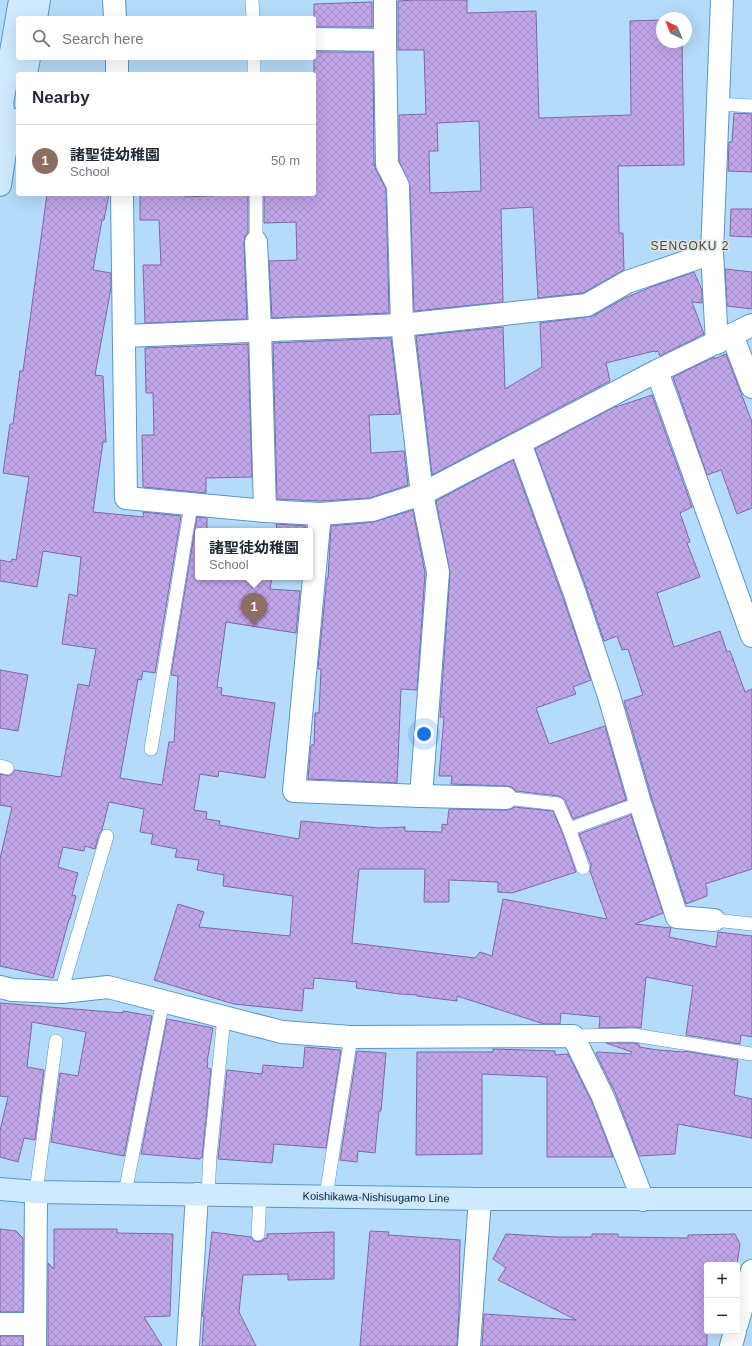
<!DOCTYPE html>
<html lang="en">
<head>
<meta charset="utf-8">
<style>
  body { margin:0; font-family:Helvetica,"Noto Sans JP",sans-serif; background:#f6f6f7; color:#1f2937 }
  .controls { position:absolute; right:12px; bottom:12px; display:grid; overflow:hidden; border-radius:4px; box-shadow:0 4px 16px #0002 }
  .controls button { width:36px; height:36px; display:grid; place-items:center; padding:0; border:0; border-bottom:1px solid #e0e1e3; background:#fff; color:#1f2937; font:20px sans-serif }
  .compass { position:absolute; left:656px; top:12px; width:36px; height:36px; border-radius:50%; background:#fff; box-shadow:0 4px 16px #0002; rotate:317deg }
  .you { position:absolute; left:424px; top:734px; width:14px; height:14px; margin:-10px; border:3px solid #fff; border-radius:50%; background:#1a73e8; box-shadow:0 0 0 6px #1a73e833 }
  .badge { display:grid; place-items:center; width:26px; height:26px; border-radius:50%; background:#7c3aed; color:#fff; font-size:13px; font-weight:700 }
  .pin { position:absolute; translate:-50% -33px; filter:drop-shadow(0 1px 2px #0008) }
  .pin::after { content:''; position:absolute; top:21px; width:14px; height:12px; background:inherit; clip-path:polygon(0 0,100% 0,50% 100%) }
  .popup { position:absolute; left:195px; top:528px; width:118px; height:52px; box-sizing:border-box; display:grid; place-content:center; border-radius:4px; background:#fff; filter:drop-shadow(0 1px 3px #0005); font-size:13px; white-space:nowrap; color:#747a83 }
  .popup b { font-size:15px; color:#1f2937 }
  .popup::after { content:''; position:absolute; left:50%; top:100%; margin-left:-8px; border:8px solid transparent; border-top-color:#fff }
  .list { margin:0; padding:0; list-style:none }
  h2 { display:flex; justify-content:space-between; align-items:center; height:52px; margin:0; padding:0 16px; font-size:17px }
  h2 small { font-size:13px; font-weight:400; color:#747a83 }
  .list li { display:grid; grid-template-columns:26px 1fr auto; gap:12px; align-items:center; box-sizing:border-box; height:72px; padding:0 16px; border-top:1px solid #e0e1e3 }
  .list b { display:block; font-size:15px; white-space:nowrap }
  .list p { margin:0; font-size:13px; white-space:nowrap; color:#747a83 }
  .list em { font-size:13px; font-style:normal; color:#747a83 }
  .icon { flex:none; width:22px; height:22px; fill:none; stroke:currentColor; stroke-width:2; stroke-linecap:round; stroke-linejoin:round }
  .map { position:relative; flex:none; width:752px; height:1346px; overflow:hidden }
  .search { position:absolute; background:#fff; box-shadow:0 4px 16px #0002; left:16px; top:16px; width:300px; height:44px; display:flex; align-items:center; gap:10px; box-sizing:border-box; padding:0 14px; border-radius:4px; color:#747a83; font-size:15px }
  .panel { position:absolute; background:#fff; box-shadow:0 4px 16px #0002; left:16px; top:72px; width:300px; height:124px; border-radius:4px }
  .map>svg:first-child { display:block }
  .building { fill:url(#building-cross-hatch); stroke:#8167a5; fill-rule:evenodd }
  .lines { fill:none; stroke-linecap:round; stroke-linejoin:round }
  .lane-casing { stroke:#5797c7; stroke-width:14 }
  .street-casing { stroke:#5797c7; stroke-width:24 }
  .secondary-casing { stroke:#5797c7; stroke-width:24 }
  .lane { stroke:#fff; stroke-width:13 }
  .street { stroke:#fff; stroke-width:22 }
  .secondary { stroke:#cfeafe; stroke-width:22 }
  .labels { text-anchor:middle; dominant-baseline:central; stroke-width:3; stroke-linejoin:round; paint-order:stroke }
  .street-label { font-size:11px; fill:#041f32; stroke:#cde6fb }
  .neighbourhood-label { font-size:12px; letter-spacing:1px; fill:#754100; stroke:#cde6fb }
</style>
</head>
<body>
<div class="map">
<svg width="752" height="1346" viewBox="0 0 752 1346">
  <defs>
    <pattern id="building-cross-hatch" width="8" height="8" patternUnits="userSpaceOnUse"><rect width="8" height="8" fill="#c1a6e9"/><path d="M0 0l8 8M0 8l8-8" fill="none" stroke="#a48ec8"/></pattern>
  </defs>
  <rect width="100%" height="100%" fill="#b4dbf9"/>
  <g class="building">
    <path d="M 415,0 L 467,0 L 467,13 L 536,11 L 539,118 L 631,115 L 630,21 L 662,20 L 662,42 L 682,42 L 684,165 L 618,166 L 619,233 L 623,233 L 624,270 L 583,293 L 538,298 L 533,207 L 501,209 L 503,302 L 414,311 L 410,186 L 399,161 L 399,115 L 426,114 L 424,50 L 398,50 L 398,1 ZM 479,121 L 481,191 L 430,193 L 429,151 L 438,151 L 437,123 Z"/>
    <path d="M 372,2 L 372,27 L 314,27 L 314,4 Z"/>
    <path d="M 314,52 L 373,52 L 374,164 L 376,170 L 386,189 L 389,313 L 272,318 L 269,261 L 297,260 L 296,222 L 264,223 L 264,194 L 314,194 Z"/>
    <path d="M 734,113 L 752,114 L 752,172 L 728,171 L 729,142 L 732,142 Z"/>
    <path d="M 47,194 L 109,194 L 104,220 L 102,220 L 93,270 L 111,273 L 111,288 L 95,375 L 103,376 L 106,442 L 103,442 L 93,512 L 144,517 L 143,512 L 181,516 L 155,673 L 143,671 L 141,680 L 138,679 L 120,778 L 162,785 L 169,742 L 174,742 L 178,676 L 171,675 L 197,517 L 207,518 L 207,531 L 198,531 L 198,577 L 272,577 L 270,589 L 300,591 L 296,633 L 226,622 L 217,687 L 222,688 L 221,695 L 275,703 L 265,778 L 219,771 L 218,777 L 200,774 L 194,810 L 207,812 L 206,819 L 220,821 L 219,825 L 299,839 L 301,821 L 380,828 L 405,827 L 405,831 L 442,832 L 442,824 L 447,825 L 449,809 L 506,810 L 512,809 L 514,807 L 553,811 L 562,832 L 576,872 L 512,893 L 498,892 L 498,882 L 449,880 L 449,902 L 424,902 L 425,869 L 359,869 L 352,943 L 475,958 L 480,952 L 492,956 L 503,899 L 607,919 L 590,871 L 591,865 L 579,834 L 631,815 L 663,913 L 635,924 L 671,928 L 669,937 L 716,947 L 718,932 L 752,936 L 752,1037 L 741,1035 L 740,1044 L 686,1035 L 693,986 L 646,977 L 641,1028 L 634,1027 L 599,1028 L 600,1017 L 561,1013 L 560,1024 L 544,1024 L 457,996 L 457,1001 L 417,996 L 417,995 L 400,994 L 356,988 L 357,982 L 314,978 L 313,989 L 304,988 L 302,1011 L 234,1004 L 154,980 L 178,904 L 204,912 L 199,927 L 290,936 L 293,896 L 223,886 L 224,875 L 197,870 L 199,860 L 175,857 L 177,849 L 151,844 L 153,834 L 140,832 L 144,809 L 109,802 L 102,830 L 99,834 L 95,849 L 85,846 L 84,851 L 63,847 L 58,867 L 78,873 L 72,895 L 76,896 L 70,919 L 69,919 L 53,978 L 0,966 L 0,859 L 12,807 L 0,805 L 0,774 L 9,776 L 13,773 L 15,770 L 61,777 L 78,684 L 89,686 L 96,649 L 62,644 L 69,594 L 77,596 L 81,557 L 43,551 L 37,587 L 0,581 L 0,560 L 11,562 L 12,559 L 16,560 L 29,477 L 3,473 L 10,424 L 13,424 L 20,371 L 23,371 Z"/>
    <path d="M 140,194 L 185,194 L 185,197 L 248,194 L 248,233 L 245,237 L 244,243 L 247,319 L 145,323 L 143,265 L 161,265 L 159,220 L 140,220 Z"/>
    <path d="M 731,209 L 752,209 L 752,237 L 730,236 Z"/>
    <path d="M 725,269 L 752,272 L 752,309 L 727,306 Z"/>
    <path d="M 694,272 L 702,290 L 702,303 L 692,302 L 704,334 L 660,356 L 658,351 L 655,352 L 654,351 L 606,363 L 610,381 L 432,475 L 416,336 L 503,327 L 505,389 L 542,367 L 540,323 L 593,316 L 625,298 L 651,287 Z"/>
    <path d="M 391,338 L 400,414 L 369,415 L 371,453 L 404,451 L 408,485 L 370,498 L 320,501 L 277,499 L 273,343 Z"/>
    <path d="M 248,344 L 252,477 L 206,478 L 206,493 L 143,487 L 142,435 L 154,435 L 153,393 L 146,393 L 145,348 Z"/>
    <path d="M 726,354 L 752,422 L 752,508 L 737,514 L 721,470 L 707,475 L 673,377 L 714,357 L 714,359 Z"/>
    <path d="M 652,395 L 692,507 L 680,513 L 690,542 L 687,543 L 700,577 L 657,593 L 674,647 L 720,631 L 727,652 L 730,651 L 745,692 L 752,689 L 752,869 L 705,884 L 707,888 L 707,896 L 686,904 L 652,799 L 624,701 L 643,695 L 628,649 L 622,650 L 617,636 L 604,641 L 586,587 L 535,449 L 616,406 L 616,407 Z"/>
    <path d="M 513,460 L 562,595 L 591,680 L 573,687 L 576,694 L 536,708 L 549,744 L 605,726 L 626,800 L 573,819 L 565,800 L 559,796 L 516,791 L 512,787 L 506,786 L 451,784 L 452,776 L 439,776 L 444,717 L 440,717 L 450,573 L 436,501 Z"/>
    <path d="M 413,510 L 425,573 L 417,690 L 401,689 L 397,783 L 308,779 L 311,745 L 314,745 L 315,713 L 319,713 L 321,669 L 318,669 L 318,667 L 327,578 L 328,578 L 331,526 L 373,522 Z"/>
    <path d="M 276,524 L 306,526 L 306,531 L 277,531 Z"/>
    <path d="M 0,670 L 28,675 L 18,731 L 0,728 Z"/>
    <path d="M 0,1003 L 123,1013 L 123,1011 L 152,1016 L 124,1156 L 51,1142 L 60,1073 L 78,1076 L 86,1032 L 32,1022 L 27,1067 L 44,1070 L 35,1140 L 24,1138 L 18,1162 L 0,1157 L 0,1131 L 8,1097 L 0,1096 Z"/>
    <path d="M 167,1019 L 213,1028 L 207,1062 L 208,1063 L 207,1068 L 211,1069 L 202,1158 L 200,1158 L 200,1159 L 141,1154 Z"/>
    <path d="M 606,1043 L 633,1043 L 639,1044 L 639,1047 L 658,1050 L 684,1052 L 684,1051 L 738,1060 L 734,1095 L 752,1099 L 752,1138 L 678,1124 L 675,1154 L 639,1156 L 615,1092 L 596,1054 L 597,1052 L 631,1054 L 632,1052 Z"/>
    <path d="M 305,1047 L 341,1050 L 326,1148 L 274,1144 L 272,1163 L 218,1159 L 227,1070 L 262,1074 L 263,1065 L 303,1068 Z"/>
    <path d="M 493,1049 L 555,1051 L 555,1055 L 568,1054 L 592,1102 L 613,1157 L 547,1157 L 547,1077 L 482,1074 L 482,1154 L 416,1155 L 417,1052 L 493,1052 Z"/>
    <path d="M 357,1051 L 386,1053 L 381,1111 L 379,1111 L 375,1153 L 358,1151 L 357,1162 L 340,1160 Z"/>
    <path d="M 0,1229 L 16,1231 L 23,1238 L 23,1312 L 0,1312 Z"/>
    <path d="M 54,1229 L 117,1229 L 117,1233 L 173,1234 L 170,1316 L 144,1317 L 162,1346 L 48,1346 L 48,1263 L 54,1269 Z"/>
    <path d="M 370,1231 L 389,1232 L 388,1235 L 460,1240 L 459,1311 L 457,1346 L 360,1346 Z"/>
    <path d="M 212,1232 L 251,1237 L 253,1240 L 258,1242 L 262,1241 L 265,1238 L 267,1239 L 267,1234 L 334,1232 L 334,1279 L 288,1280 L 288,1274 L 243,1275 L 239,1312 L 256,1346 L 202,1346 L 204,1316 L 202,1316 L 203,1311 Z"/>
    <path d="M 506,1234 L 556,1237 L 592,1237 L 592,1234 L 618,1234 L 618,1237 L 688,1238 L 688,1235 L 735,1234 L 740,1244 L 737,1264 L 707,1265 L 707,1346 L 482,1346 L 484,1314 L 576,1320 L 498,1280 L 506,1268 L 493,1259 Z"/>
    <rect x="0" y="1336" width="23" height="10"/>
  </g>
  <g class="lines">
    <defs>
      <g id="lane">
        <path d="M 252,0 L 253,18"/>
        <path d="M 254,58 L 254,74"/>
        <path d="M 718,104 L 752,106"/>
        <path d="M 256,194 L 256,242"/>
        <path d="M 151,749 L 191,505"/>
        <path d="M 0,766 L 7,768"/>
        <path d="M 506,798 L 558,804 L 569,829 L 640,803"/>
        <path d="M 569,829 L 583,868"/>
        <path d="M 714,920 L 752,924"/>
        <path d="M 62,992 L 63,985 L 107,836"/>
        <path d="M 573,1036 L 634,1035 L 752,1054"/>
        <path d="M 36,1192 L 56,1041"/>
        <path d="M 125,1193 L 163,1000"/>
        <path d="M 208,1194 L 210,1156 L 224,1017"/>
        <path d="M 326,1196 L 351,1037"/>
        <path d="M 258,1234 L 260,1195"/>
      </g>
      <g id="street">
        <path d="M 114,0 L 115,18"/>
        <path d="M 385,0 L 385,40"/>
        <path d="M 314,39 L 385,40 L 387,164 L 398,186 L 402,325 L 422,494 L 438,572 L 421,796"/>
        <path d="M 117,58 L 117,74"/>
        <path d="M 122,194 L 126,498 L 265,511 L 320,514 L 372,510 L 422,494 L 657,371 L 752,325"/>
        <path d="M 256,242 L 260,330 L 265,511"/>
        <path d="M 732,335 L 752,387"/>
        <path d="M 124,336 L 402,325 L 587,305 L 627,282 L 712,253"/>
        <path d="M 717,343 L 712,253 L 722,0"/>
        <path d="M 657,371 L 752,636"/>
        <path d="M 520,443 L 574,591 L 609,696 L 640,803 L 677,917 L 714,920"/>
        <path d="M 320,514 L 294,791 L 421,796 L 506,798"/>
        <path d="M 0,987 L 12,990 L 62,992 L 108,987 L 282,1032 L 351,1037 L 573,1036 L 603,1097 L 643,1200"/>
        <path d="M 0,1324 L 35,1324"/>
        <path d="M 737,1324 L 752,1271"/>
        <path d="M 35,1346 L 36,1192"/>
        <path d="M 188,1346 L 197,1194"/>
        <path d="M 469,1346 L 480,1199"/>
        <path d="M 731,1346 L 735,1331"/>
      </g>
      <g id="secondary">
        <path d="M 36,18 L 39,0"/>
        <path d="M 26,74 L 29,58"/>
        <path d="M 8,133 L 2,104 L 20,0"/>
        <path d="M 0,185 L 8,133 L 15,120"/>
        <path d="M 0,1189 L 36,1192 L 480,1199 L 752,1199"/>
      </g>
    </defs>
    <use href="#lane" class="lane-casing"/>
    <use href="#street" class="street-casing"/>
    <use href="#secondary" class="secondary-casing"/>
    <use href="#lane" class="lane"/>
    <use href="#street" class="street"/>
    <use href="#secondary" class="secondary"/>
  </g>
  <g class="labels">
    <g class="street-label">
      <text transform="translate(376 1197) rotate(1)">Koishikawa-Nishisugamo Line</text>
    </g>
    <g class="neighbourhood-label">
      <text x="690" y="246">SENGOKU 2</text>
    </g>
  </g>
</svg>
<div class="controls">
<button>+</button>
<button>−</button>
</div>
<svg class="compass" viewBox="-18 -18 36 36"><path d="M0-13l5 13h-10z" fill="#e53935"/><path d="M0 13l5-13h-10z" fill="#747a83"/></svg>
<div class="you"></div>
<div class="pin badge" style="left:254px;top:626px;background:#8d6e63">1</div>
<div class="popup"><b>諸聖徒幼稚園</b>School</div>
<div class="search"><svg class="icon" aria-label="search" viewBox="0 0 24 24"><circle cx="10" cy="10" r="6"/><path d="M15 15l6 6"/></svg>Search here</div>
<section class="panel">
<h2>Nearby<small></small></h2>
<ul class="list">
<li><span class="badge" style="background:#8d6e63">1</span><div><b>諸聖徒幼稚園</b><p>School</p></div><em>50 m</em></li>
</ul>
</section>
</div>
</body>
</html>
